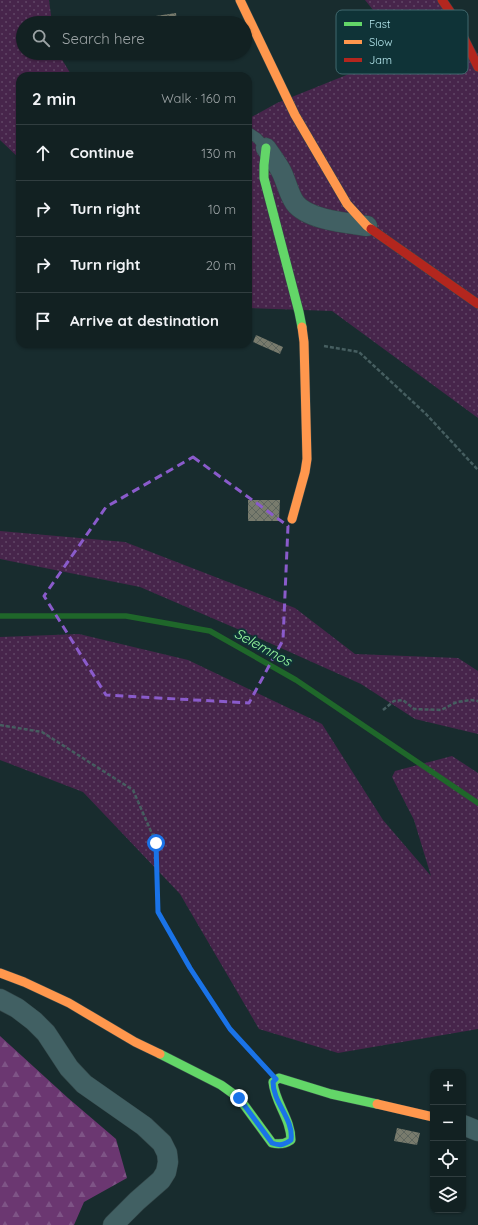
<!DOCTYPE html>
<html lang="en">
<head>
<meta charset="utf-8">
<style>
  body { margin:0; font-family:Quicksand,sans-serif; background:#1f2e2f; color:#f1f3f6 }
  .controls { position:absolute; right:12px; bottom:12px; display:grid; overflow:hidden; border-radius:8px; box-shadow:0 1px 3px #0004 }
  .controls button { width:36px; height:36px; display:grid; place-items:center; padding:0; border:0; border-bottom:1px solid #313e40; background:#122122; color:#f1f3f6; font:20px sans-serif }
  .stop { position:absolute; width:12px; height:12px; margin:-9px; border:3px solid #1a73e8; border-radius:50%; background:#fff }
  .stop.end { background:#1a73e8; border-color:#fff; box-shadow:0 1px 4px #0008 }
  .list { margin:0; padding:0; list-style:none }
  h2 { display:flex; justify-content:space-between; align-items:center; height:52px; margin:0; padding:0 16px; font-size:17px }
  h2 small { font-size:13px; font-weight:400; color:#9ca3a5 }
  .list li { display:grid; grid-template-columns:26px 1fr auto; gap:12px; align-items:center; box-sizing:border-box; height:56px; padding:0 16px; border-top:1px solid #313e40 }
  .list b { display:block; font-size:15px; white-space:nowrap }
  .list em { font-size:13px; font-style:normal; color:#9ca3a5 }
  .icon { flex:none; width:22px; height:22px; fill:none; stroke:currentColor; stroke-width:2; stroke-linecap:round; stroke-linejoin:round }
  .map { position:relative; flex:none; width:478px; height:1225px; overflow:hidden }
  .search { position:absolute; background:#122122; box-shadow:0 1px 3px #0004; left:16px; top:16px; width:236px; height:44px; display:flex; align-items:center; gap:10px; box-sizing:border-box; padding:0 14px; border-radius:22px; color:#9ca3a5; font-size:15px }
  .panel { position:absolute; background:#122122; box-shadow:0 1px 3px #0004; left:16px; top:72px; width:236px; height:276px; border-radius:12px }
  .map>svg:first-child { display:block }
  .grass { fill:url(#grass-dots) }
  .forest { fill:url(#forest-firs) }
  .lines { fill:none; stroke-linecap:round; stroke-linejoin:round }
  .stream { stroke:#1f672a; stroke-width:5.5 }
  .building { fill:url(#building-cross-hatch) }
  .lane-casing { stroke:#344749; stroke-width:11 }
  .street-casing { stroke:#344749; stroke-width:21 }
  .fast-casing { stroke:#344749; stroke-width:10 }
  .slow-casing { stroke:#344749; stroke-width:10 }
  .jam-casing { stroke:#344749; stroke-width:10 }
  .path { stroke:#465e60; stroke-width:2.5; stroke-dasharray:4 2; stroke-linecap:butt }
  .lane { stroke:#416063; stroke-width:10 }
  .street { stroke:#416063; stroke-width:20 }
  .fast { stroke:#63d668; stroke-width:9 }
  .slow { stroke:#ff974d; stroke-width:9 }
  .jam { stroke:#b3261e; stroke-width:9 }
  .route { stroke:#1a73e8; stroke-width:5 }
  .marked { fill:none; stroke:#8a5bcb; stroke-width:3; stroke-dasharray:8 5; stroke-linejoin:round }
  .labels { text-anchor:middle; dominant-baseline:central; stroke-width:4; stroke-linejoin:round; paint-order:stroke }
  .water-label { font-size:14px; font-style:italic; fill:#9bfda1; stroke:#0f3337 }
  .key { fill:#0f3337; stroke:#41696e; stroke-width:1 }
  .key-label { font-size:11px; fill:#b6e8ee }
</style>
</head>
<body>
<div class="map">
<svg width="478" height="1225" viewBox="0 0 478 1225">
  <defs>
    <pattern id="grass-dots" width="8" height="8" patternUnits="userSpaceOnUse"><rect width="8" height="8" fill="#47254b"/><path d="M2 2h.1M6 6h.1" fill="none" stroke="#5f4565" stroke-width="1.8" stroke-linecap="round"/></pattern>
    <pattern id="forest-firs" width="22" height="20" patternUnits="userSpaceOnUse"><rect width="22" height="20" fill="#6b3771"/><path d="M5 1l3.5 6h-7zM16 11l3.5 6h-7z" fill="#7e5486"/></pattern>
    <pattern id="building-cross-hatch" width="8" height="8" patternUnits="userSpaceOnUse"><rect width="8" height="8" fill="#787b6d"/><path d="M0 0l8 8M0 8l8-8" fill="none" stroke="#5e665e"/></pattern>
  </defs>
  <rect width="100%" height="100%" fill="#182c2e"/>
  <g class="grass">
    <path d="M 0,0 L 49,0 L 52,23 L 23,23 L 23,53 L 58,53 L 72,76 L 20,76 L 20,159 L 0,140 Z"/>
    <path d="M 365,0 L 445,0 L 478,54 L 478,418 L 332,311 L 248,308 L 248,119 L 277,103 L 406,51 Z"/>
    <path d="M 0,531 L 125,542 L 295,608 L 355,654 L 458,658 L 478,671 L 478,734 L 415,719 L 361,684 L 263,640 L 140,587 L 0,559 Z"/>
    <path d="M 79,634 L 188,660 L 322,724 L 383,820 L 431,876 L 414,820 L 392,777 L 395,771 L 452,756 L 478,773 L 478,1029 L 338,1053 L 259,1029 L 180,894 L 83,792 L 0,760 L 0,637 Z"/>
  </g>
  <path class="forest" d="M 0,1036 L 68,1098 L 116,1139 L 127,1178 L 84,1202 L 74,1225 L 0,1225 Z"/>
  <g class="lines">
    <path class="stream" d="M 0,616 L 126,616 L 210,631 L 296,680 L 478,803"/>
  </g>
  <g class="building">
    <path d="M 176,13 L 177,23 L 150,23 L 149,17 Z"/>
    <path d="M 256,335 L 283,347 L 280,354 L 253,342 Z"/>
    <path d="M 248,500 L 280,500 L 279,521 L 248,521 Z"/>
    <path d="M 397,1128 L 420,1133 L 417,1145 L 394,1141 Z"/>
  </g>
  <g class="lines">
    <defs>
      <path id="lane" d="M 248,132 L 257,138 L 266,148"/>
      <g id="street">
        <path d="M 266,148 C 271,155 276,162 280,169 C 286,179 288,193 295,203 C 308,220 347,223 367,226"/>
        <path d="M 0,999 L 17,1008 L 34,1021 L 46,1033 L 69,1068 L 84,1084 L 144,1126 L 162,1143 L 167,1153 L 168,1162 L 166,1172 L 161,1180 L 137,1201 L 113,1225"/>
        <path d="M 463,1125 L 478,1131"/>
      </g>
      <g id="fast">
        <path d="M 266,148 L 264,165 L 264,178 L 299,312 L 302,327"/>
        <path d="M 160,1054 L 221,1085 L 239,1098 L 272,1143 C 280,1145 285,1144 291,1140 C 291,1119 275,1103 273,1082 L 279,1078 L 331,1094 L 377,1104"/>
      </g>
      <g id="slow">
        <path d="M 240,0 L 295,115 L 347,204 L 367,226 L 371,229"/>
        <path d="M 292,519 L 305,472 L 307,459 L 304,342 L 302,327"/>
        <path d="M 0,973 L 24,982 L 69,1003 L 135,1042 L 160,1054"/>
        <path d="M 377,1104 L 433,1117"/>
      </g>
      <g id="jam">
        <path d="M 442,0 L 453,16 L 478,67"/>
        <path d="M 371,229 L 478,304"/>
      </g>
    </defs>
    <use href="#lane" class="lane-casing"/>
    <use href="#street" class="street-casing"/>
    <use href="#fast" class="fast-casing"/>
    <use href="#slow" class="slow-casing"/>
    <use href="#jam" class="jam-casing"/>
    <g class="path">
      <path d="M 324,346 L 359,352 L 426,414 L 478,470"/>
      <path d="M 383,710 L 394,701 L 403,700 L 414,709 L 441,710 L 457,702 L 471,700 L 478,701"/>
      <path d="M 0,725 L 42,732 L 133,790 L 156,843 L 158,912 L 190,968 L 230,1029 L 263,1065"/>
    </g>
    <use href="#lane" class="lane"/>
    <use href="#street" class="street"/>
    <use href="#fast" class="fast"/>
    <use href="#slow" class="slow"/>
    <use href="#jam" class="jam"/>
  </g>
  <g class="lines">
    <path class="route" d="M 156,843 L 158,912 L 190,968 L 230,1029 L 276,1079 L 273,1082 C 273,1103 294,1119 291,1140 C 284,1145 280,1146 272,1143 L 239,1098"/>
  </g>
  <path class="marked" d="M 193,457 L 288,526 L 283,640 L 249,703 L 106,695 L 44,596 L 106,507 Z"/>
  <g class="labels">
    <g class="water-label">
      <text transform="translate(263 647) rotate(29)">Selemnos</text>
    </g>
  </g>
  <rect x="336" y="10" width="132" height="64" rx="6" class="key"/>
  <rect x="344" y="22" width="18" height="4" fill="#63d668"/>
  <rect x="344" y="40" width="18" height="4" fill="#ff974d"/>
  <rect x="344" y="58" width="18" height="4" fill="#b3261e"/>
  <g class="key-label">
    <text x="369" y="28">Fast</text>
    <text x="369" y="46">Slow</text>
    <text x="369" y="64">Jam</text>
  </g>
</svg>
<div class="controls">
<button>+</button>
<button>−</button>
<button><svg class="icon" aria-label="locate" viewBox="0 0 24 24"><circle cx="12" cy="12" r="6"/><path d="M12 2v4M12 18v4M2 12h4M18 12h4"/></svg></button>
<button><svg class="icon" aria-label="layers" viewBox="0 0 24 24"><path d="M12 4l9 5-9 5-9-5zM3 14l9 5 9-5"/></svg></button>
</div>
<div class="stop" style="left:156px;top:843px"></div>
<div class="stop end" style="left:239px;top:1098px"></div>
<div class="search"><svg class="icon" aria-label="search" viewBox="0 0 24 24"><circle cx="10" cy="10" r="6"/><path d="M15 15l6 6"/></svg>Search here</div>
<section class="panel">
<h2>2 min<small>Walk · 160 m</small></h2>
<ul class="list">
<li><svg class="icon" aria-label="ahead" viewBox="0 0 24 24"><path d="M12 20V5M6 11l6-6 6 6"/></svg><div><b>Continue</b></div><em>130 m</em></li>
<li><svg class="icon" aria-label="right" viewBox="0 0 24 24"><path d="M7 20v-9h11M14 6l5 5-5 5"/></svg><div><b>Turn right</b></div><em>10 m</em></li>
<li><svg class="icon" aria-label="right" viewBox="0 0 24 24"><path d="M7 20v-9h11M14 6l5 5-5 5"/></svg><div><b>Turn right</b></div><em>20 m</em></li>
<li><svg class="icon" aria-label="arrive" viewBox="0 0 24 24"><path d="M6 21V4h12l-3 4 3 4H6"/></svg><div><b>Arrive at destination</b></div></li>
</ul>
</section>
</div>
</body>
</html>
